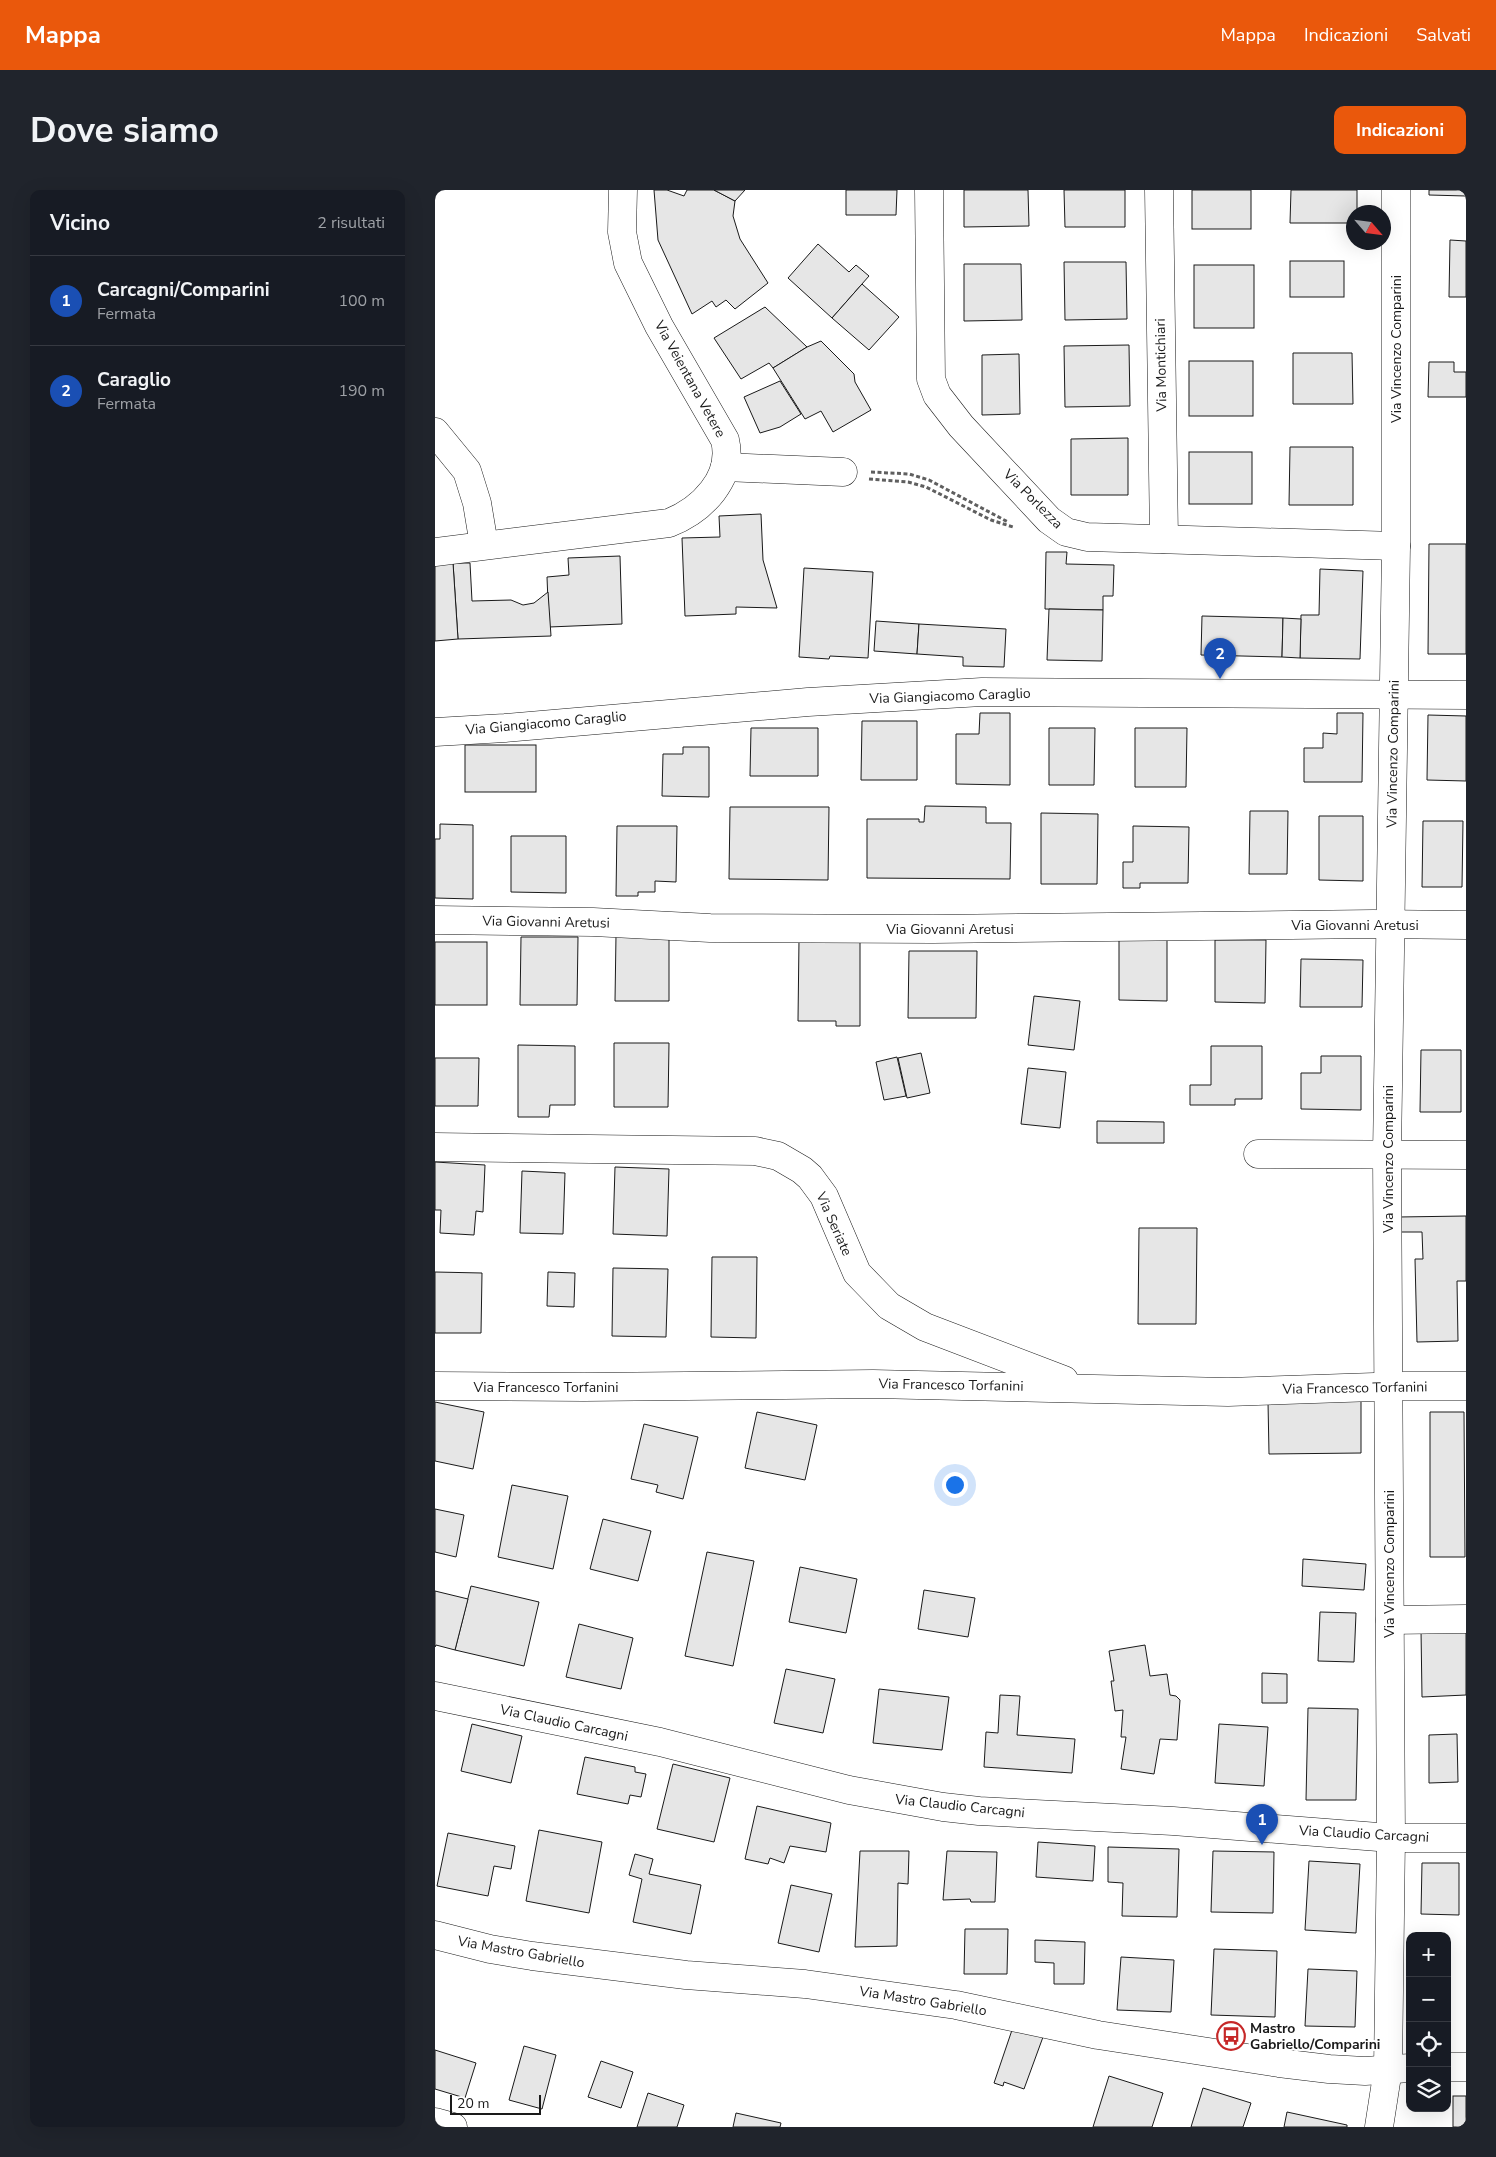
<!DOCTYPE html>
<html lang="it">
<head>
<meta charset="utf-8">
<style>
  body { margin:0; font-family:"Nunito Sans",sans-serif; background:#20242c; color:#f1f3f6 }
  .controls { position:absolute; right:15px; bottom:15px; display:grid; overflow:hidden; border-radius:10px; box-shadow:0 5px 20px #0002 }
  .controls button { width:45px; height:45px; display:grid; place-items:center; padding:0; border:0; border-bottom:1px solid #363941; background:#171b24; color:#f1f3f6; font:25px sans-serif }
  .compass { position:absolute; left:911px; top:15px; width:45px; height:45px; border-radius:50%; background:#171b24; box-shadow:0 5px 20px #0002; rotate:118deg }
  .scale { position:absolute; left:15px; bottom:12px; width:91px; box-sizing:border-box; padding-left:5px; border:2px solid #1a1a1a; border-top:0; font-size:14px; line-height:18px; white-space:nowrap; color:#1a1a1a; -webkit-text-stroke:4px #fff; paint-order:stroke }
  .you { position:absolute; left:519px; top:1294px; width:18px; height:18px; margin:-12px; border:4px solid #fff; border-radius:50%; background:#1a73e8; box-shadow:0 0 0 8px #1a73e833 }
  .badge { display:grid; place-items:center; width:32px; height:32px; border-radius:50%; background:#ea580c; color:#fff; font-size:16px; font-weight:700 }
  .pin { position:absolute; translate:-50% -41px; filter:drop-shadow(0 1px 2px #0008) }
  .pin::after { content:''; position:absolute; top:26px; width:18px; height:15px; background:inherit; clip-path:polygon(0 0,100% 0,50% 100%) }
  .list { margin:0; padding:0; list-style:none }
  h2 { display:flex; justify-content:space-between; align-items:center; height:65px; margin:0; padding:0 20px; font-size:21px }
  h2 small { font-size:16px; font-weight:400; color:#9ea1a6 }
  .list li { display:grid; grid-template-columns:32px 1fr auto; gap:15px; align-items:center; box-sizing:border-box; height:90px; padding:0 20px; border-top:1px solid #363941 }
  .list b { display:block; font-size:19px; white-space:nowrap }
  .list p { margin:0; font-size:16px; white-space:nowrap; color:#9ea1a6 }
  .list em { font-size:16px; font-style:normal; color:#9ea1a6 }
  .icon { flex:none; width:28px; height:28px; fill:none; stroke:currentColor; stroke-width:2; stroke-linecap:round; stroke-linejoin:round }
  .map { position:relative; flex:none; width:1031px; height:1937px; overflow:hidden; border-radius:10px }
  header { display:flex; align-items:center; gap:30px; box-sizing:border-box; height:70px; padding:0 25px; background:#ea580c; color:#fff }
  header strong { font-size:24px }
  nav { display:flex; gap:28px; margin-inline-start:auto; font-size:18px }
  .intro { display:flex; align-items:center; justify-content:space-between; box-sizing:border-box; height:120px; padding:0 30px }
  h1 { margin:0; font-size:35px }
  .button { padding:12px 22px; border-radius:10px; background:#ea580c; color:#fff; font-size:18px; font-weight:700 }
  main { display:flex; gap:30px; padding:0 30px }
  aside { flex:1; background:#171b24; border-radius:10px; box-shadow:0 5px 20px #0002 }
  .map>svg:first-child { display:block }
  .building { fill:#e6e6e6; stroke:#1a1a1a }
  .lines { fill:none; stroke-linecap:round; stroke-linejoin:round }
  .street-casing { stroke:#1a1a1a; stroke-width:29 }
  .path { stroke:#5f5f5f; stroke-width:3; stroke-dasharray:4 2.5; stroke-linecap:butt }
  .street { stroke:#fff; stroke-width:28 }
  .labels { text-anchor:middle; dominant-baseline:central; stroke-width:4; stroke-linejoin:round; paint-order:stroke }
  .street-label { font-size:14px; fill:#1a1a1a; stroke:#fff }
  .poi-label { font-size:14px; font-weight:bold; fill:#1a1a1a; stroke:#fff; text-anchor:start }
</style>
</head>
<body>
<header>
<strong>Mappa</strong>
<nav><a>Mappa</a><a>Indicazioni</a><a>Salvati</a></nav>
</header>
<div class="intro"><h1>Dove siamo</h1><a class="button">Indicazioni</a></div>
<main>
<aside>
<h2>Vicino<small>2 risultati</small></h2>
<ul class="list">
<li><span class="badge" style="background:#1a4fb4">1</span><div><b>Carcagni/Comparini</b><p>Fermata</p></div><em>100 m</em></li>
<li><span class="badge" style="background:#1a4fb4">2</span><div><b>Caraglio</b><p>Fermata</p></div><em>190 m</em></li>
</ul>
</aside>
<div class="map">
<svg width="1031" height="1937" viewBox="0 0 1031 1937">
  <rect width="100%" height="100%" fill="#fff"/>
  <g class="building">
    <path d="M 219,0 L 232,0 L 249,6 L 252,0 L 279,0 L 300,11 L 298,26 L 305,49 L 333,93 L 300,119 L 291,110 L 281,117 L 277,111 L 257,124 L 223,50 Z"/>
    <path d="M 279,0 L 310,0 L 300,11 Z"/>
    <path d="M 411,0 L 462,0 L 461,25 L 411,25 Z"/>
    <path d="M 529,0 L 593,0 L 594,36 L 529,37 Z"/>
    <path d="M 629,0 L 690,0 L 690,37 L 630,37 Z"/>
    <rect x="757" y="0" width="59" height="39"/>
    <path d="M 856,0 L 922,0 L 922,22 L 918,22 L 918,33 L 855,33 Z"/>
    <path d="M 994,0 L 1031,0 L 1031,6 L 994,5 Z"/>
    <path d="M 1015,50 L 1031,51 L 1031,107 L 1014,107 Z"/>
    <path d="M 383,54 L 414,82 L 421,75 L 434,86 L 397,128 L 353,88 Z"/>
    <rect x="855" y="71" width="54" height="36"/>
    <path d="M 629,72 L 691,72 L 692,129 L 630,130 Z"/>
    <path d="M 529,74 L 586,74 L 587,130 L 529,131 Z"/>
    <rect x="759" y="75" width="60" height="63"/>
    <path d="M 427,94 L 464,127 L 434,160 L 397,128 Z"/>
    <path d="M 330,117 L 372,157 L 338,178 L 334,173 L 306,189 L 279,148 Z"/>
    <path d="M 386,151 L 419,184 L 420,192 L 436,220 L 398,242 L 386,221 L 370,229 L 338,178 L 372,157 Z"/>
    <path d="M 694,155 L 695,216 L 630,217 L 629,156 Z"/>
    <path d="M 858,163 L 917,163 L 918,214 L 858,214 Z"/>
    <path d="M 584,164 L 585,224 L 547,225 L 547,165 Z"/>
    <rect x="754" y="171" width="64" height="55"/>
    <path d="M 994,172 L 1019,172 L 1019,182 L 1031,182 L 1031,207 L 993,207 Z"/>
    <path d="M 345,191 L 366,224 L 345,237 L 325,243 L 309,207 Z"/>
    <path d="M 693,248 L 693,305 L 636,305 L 636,249 Z"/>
    <path d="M 855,257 L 918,257 L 918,315 L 854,315 Z"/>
    <rect x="754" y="262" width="63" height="52"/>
    <path d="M 326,324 L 328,370 L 342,418 L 301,417 L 301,424 L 250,426 L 247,348 L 285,347 L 284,326 Z"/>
    <path d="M 994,354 L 1031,354 L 1031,464 L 993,464 Z"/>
    <path d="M 611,362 L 632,362 L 631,374 L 679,375 L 678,406 L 668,406 L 668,420 L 610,419 Z"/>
    <path d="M 185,366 L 187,434 L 114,437 L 112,387 L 134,385 L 133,368 Z"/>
    <path d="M 18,373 L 35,373 L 37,411 L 76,410 L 88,415 L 99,413 L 113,402 L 116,446 L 23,449 Z"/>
    <path d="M 18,373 L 23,449 L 0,451 L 0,374 Z"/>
    <path d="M 369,378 L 438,382 L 433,468 L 395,466 L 394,469 L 364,467 Z"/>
    <path d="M 885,379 L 928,381 L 925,469 L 865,468 L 866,425 L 884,425 Z"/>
    <path d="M 614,419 L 668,420 L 667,471 L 612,470 Z"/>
    <path d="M 767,426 L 848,428 L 847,467 L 766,465 Z"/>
    <path d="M 848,428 L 866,429 L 865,468 L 847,467 Z"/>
    <path d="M 441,431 L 484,434 L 482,464 L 439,461 Z"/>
    <path d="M 484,434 L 571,439 L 569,477 L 528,476 L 528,467 L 482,464 Z"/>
    <path d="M 545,523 L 575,523 L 575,595 L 521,594 L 521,544 L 544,544 Z"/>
    <path d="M 902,523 L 928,523 L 927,592 L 869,592 L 869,558 L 888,558 L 888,543 L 902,544 Z"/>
    <path d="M 993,525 L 1031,526 L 1031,591 L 992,590 Z"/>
    <path d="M 427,531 L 482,531 L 482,590 L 426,590 Z"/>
    <path d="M 316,538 L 383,538 L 383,586 L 315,586 Z"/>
    <path d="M 614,538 L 660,538 L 659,595 L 614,595 Z"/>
    <path d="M 700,538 L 752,538 L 751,597 L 700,597 Z"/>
    <rect x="30" y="555" width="71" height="47"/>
    <path d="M 248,557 L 274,557 L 274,607 L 227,606 L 228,564 L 248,564 Z"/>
    <path d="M 490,616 L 551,617 L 551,633 L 576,633 L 575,689 L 432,688 L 432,629 L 484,629 L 484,632 L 489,632 Z"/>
    <path d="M 295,617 L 394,617 L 393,690 L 294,689 Z"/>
    <path d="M 815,621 L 853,621 L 852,684 L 814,684 Z"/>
    <path d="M 606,623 L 663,624 L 662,694 L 606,694 Z"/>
    <path d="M 884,626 L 928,626 L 928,691 L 884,690 Z"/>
    <path d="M 988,631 L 1028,631 L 1027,697 L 987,697 Z"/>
    <path d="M 5,634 L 38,635 L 38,709 L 0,708 L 0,649 L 5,649 Z"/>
    <path d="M 182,636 L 242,636 L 241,692 L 220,691 L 220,702 L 203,702 L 203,706 L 181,706 Z"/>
    <path d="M 698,636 L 754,637 L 753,693 L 705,693 L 705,698 L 688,698 L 688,672 L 698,672 Z"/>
    <path d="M 76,646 L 131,646 L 131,703 L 76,702 Z"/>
    <path d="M 181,745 L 234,745 L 234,811 L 180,811 Z"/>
    <path d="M 86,747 L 143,747 L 142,815 L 85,815 Z"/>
    <path d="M 364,749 L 425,750 L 425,836 L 401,836 L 401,831 L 363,831 Z"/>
    <path d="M 684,749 L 732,749 L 732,811 L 684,810 Z"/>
    <path d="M 780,750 L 831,750 L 830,813 L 780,812 Z"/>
    <rect x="0" y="752" width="52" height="63"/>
    <path d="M 474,761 L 542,761 L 541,828 L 473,828 Z"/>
    <path d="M 866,769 L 928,770 L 927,817 L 865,817 Z"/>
    <path d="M 599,806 L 645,811 L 639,860 L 593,855 Z"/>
    <path d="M 179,853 L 234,853 L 233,917 L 179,917 Z"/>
    <path d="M 83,855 L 140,856 L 140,915 L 115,915 L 114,927 L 83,927 Z"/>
    <path d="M 776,856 L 827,856 L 827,909 L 800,909 L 800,915 L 755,915 L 755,895 L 776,895 Z"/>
    <path d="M 986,860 L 1026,860 L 1026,922 L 985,922 Z"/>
    <path d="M 486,863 L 495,903 L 472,908 L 463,868 Z"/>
    <path d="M 886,866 L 926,866 L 926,920 L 866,919 L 866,883 L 886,883 Z"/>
    <path d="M 462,867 L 471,906 L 449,910 L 441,872 Z"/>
    <path d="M 0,868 L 44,868 L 43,916 L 0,916 Z"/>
    <path d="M 593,878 L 631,882 L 625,938 L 586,934 Z"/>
    <path d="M 662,931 L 729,932 L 729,953 L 662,953 Z"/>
    <path d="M 0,972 L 50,975 L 48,1022 L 41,1021 L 39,1045 L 5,1043 L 6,1020 L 0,1020 Z"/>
    <path d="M 180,977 L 234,979 L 232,1046 L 178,1044 Z"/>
    <path d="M 87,981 L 130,983 L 128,1044 L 85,1043 Z"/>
    <path d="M 1031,1026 L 1031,1091 L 1022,1091 L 1023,1151 L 982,1152 L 980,1069 L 988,1069 L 987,1042 L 963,1042 L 963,1027 Z"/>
    <path d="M 704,1038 L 762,1038 L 761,1134 L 703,1134 Z"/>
    <path d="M 277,1067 L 322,1067 L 321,1148 L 276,1147 Z"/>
    <path d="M 178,1078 L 233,1079 L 231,1147 L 177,1146 Z"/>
    <path d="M 0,1082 L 47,1083 L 46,1143 L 0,1143 Z"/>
    <path d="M 113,1082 L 140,1083 L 139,1117 L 112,1116 Z"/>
    <path d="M 926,1211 L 926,1263 L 834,1264 L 833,1212 Z"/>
    <path d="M 0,1212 L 49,1222 L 38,1279 L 0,1271 Z"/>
    <path d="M 322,1222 L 382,1235 L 370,1290 L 310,1278 Z"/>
    <path d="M 995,1222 L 1029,1222 L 1030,1367 L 995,1367 Z"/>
    <path d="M 209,1234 L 263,1247 L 248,1309 L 221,1302 L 223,1295 L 196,1289 Z"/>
    <path d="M 77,1295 L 133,1306 L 118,1379 L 63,1367 Z"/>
    <path d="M 0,1319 L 29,1325 L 21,1367 L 0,1362 Z"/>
    <path d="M 168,1329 L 216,1341 L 203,1391 L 155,1379 Z"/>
    <path d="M 272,1362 L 319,1371 L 298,1476 L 250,1466 Z"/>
    <path d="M 868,1369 L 931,1374 L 929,1400 L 867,1396 Z"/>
    <path d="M 365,1377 L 422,1389 L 411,1443 L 354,1432 Z"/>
    <path d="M 36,1396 L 104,1412 L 89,1476 L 20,1460 Z"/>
    <path d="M 489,1400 L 540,1408 L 533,1447 L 483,1439 Z"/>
    <path d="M 0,1401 L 33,1409 L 20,1460 L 1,1455 L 0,1457 Z"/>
    <path d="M 885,1422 L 921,1423 L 919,1472 L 883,1471 Z"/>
    <path d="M 144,1434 L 198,1448 L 186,1499 L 131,1487 Z"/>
    <path d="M 1031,1439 L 1031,1505 L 987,1507 L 986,1440 Z"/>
    <path d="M 710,1455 L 715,1486 L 732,1484 L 735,1505 L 741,1506 L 745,1510 L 742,1550 L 725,1549 L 719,1584 L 686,1579 L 691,1547 L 686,1547 L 688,1520 L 680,1521 L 676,1491 L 679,1491 L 674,1461 Z"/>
    <path d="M 351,1479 L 400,1489 L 388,1543 L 339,1533 Z"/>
    <path d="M 827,1483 L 852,1484 L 852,1513 L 827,1513 Z"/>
    <path d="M 444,1499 L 514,1507 L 507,1560 L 438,1553 Z"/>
    <path d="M 565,1505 L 585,1506 L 582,1545 L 640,1549 L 637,1583 L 549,1577 L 551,1542 L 563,1543 Z"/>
    <path d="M 873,1518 L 923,1519 L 921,1610 L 871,1610 Z"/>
    <path d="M 37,1534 L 87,1546 L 76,1593 L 26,1581 Z"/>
    <path d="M 784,1534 L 833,1537 L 829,1596 L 780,1593 Z"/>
    <path d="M 1022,1544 L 1023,1592 L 994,1593 L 994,1545 Z"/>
    <path d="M 150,1567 L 200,1577 L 200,1582 L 211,1584 L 206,1607 L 195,1605 L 193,1614 L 142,1604 Z"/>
    <path d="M 238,1574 L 295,1588 L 279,1652 L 222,1639 Z"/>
    <path d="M 322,1616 L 396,1633 L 391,1662 L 355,1656 L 349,1673 L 335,1668 L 333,1674 L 310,1669 Z"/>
    <path d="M 104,1640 L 167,1652 L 154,1723 L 91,1711 Z"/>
    <path d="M 13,1643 L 80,1656 L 76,1679 L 59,1676 L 53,1706 L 2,1696 Z"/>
    <path d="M 603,1652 L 660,1656 L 658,1691 L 601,1687 Z"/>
    <path d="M 673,1657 L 744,1659 L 742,1727 L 687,1726 L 688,1693 L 673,1692 Z"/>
    <path d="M 425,1661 L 474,1661 L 473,1694 L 463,1693 L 462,1756 L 420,1757 Z"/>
    <path d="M 512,1661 L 562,1662 L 560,1712 L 536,1712 L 535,1709 L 508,1710 Z"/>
    <path d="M 778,1661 L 839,1662 L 838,1723 L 776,1722 Z"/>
    <path d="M 200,1664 L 218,1669 L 214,1684 L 266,1695 L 256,1744 L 198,1732 L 207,1689 L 194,1685 Z"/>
    <path d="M 874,1671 L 925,1674 L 921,1743 L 870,1740 Z"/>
    <path d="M 987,1673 L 1024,1673 L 1024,1725 L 986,1724 Z"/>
    <path d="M 356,1695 L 397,1704 L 384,1762 L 343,1753 Z"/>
    <path d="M 530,1739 L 573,1739 L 572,1784 L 529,1784 Z"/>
    <path d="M 600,1750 L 650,1752 L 649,1794 L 619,1794 L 619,1773 L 600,1772 Z"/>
    <path d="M 779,1759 L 842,1761 L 840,1827 L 776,1825 Z"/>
    <path d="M 686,1767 L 739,1770 L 736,1822 L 682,1820 Z"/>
    <path d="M 873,1779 L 922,1781 L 920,1837 L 870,1836 Z"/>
    <path d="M 577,1840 L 608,1847 L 589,1899 L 569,1892 L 568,1896 L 559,1893 Z"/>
    <path d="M 89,1856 L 121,1865 L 107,1919 L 74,1910 Z"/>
    <path d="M 0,1860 L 41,1873 L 30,1908 L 0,1899 Z"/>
    <path d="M 166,1871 L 198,1882 L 186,1918 L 153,1907 Z"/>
    <path d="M 674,1886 L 728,1903 L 717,1937 L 658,1937 Z"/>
    <path d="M 768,1898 L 816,1913 L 808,1937 L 756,1937 Z"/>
    <path d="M 213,1903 L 249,1915 L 242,1937 L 202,1937 Z"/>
    <rect x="1018" y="1906" width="13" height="31"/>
    <path d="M 852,1922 L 912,1935 L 912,1937 L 849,1937 Z"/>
    <path d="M 301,1923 L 346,1933 L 345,1937 L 298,1937 Z"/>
  </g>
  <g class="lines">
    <defs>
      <g id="street">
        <path d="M 494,0 L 496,189 L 502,205 L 526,236 L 614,330 L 631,342 L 652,347 L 961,356"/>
        <path d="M 724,0 L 729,349"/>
        <path d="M 0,242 L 32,281 L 42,313 L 49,355"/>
        <path d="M 290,277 L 408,282"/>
        <path d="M 0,362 L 234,333 C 267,320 299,288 290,250 L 224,136 L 193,73 L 187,42 L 188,0"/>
        <path d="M 0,542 L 70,538 L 373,512 L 547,502 L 1031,505"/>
        <path d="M 0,730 L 158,732 L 275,738 L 498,739 L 938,734 L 1031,735"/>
        <path d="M 0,957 L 320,961 L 343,966 L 367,980 L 375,987 L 389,1006 L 422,1083 L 454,1116 L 490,1137 L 629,1190"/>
        <path d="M 823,964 L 1031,965"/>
        <path d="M 0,1196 L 149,1197 L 438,1194 L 793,1202 L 969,1196 L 1031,1196"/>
        <path d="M 955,1430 L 1031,1429"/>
        <path d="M 0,1506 L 225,1552 L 414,1600 L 508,1617 L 544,1621 L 738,1631 L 956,1648 L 1031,1648"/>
        <path d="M 0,1745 L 55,1759 L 97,1766 L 251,1785 L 370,1794 L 521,1815 L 663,1845 L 844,1873 L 894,1879 L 930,1881 L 975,1878"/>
        <path d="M 1012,1877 L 1031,1877"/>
        <path d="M 0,1932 L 18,1937"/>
        <path d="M 944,1937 L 953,1879 L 956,1648 L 952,965 L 961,356 L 961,0"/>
      </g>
    </defs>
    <use href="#street" class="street-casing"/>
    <g class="path">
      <path d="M 436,282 L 474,284 L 494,290 L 573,332"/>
      <path d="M 434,289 L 473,292 L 491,297 L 556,330 L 578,337"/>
    </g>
    <use href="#street" class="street"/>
  </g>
  <defs>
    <symbol id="bus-ring" viewBox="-11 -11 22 22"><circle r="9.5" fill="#fff" stroke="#c62828" stroke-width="1.5"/><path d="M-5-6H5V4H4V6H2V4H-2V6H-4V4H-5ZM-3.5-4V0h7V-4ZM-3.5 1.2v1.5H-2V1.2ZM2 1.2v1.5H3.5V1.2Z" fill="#c62828"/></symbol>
  </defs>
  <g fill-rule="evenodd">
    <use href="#bus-ring" x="780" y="1830" width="32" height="32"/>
  </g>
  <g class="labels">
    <g class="street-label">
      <text transform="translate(961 159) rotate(-90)">Via Vincenzo Comparini</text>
      <text transform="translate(726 175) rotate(-91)">Via Montichiari</text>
      <text transform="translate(255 189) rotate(61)">Via Veientana Vetere</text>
      <text transform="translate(598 309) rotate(45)">Via Porlezza</text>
      <text transform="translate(515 506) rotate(-2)">Via Giangiacomo Caraglio</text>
      <text transform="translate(111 533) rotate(-5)">Via Giangiacomo Caraglio</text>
      <text transform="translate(958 564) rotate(-89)">Via Vincenzo Comparini</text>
      <text transform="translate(111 732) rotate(1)">Via Giovanni Aretusi</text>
      <text x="920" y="735">Via Giovanni Aretusi</text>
      <text x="515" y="739">Via Giovanni Aretusi</text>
      <text transform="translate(953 969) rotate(-90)">Via Vincenzo Comparini</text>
      <text transform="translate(399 1034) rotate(66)">Via Seriate</text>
      <text transform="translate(516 1195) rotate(1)">Via Francesco Torfanini</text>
      <text x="111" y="1197">Via Francesco Torfanini</text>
      <text transform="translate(920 1198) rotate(-1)">Via Francesco Torfanini</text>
      <text transform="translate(954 1374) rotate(-90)">Via Vincenzo Comparini</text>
      <text transform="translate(129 1533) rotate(12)">Via Claudio Carcagni</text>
      <text transform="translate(525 1616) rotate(6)">Via Claudio Carcagni</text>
      <text transform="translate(929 1644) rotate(3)">Via Claudio Carcagni</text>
      <text transform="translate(86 1762) rotate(10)">Via Mastro Gabriello</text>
      <text transform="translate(488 1811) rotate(9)">Via Mastro Gabriello</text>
    </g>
    <g class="poi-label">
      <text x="815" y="1838">Mastro<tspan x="815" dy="16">Gabriello/Comparini</tspan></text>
    </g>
  </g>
</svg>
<div class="controls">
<button>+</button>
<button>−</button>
<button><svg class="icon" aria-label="locate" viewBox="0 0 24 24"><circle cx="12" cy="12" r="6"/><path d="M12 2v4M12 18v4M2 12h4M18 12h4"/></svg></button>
<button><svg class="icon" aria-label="layers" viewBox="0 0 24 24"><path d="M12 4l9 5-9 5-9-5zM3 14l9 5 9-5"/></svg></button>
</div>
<svg class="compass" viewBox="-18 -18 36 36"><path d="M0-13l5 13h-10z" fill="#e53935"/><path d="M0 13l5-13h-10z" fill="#9ea1a6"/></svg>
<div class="scale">20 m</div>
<div class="you"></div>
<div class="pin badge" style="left:827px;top:1655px;background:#1a4fb4">1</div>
<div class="pin badge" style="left:785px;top:489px;background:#1a4fb4">2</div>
</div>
</main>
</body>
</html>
